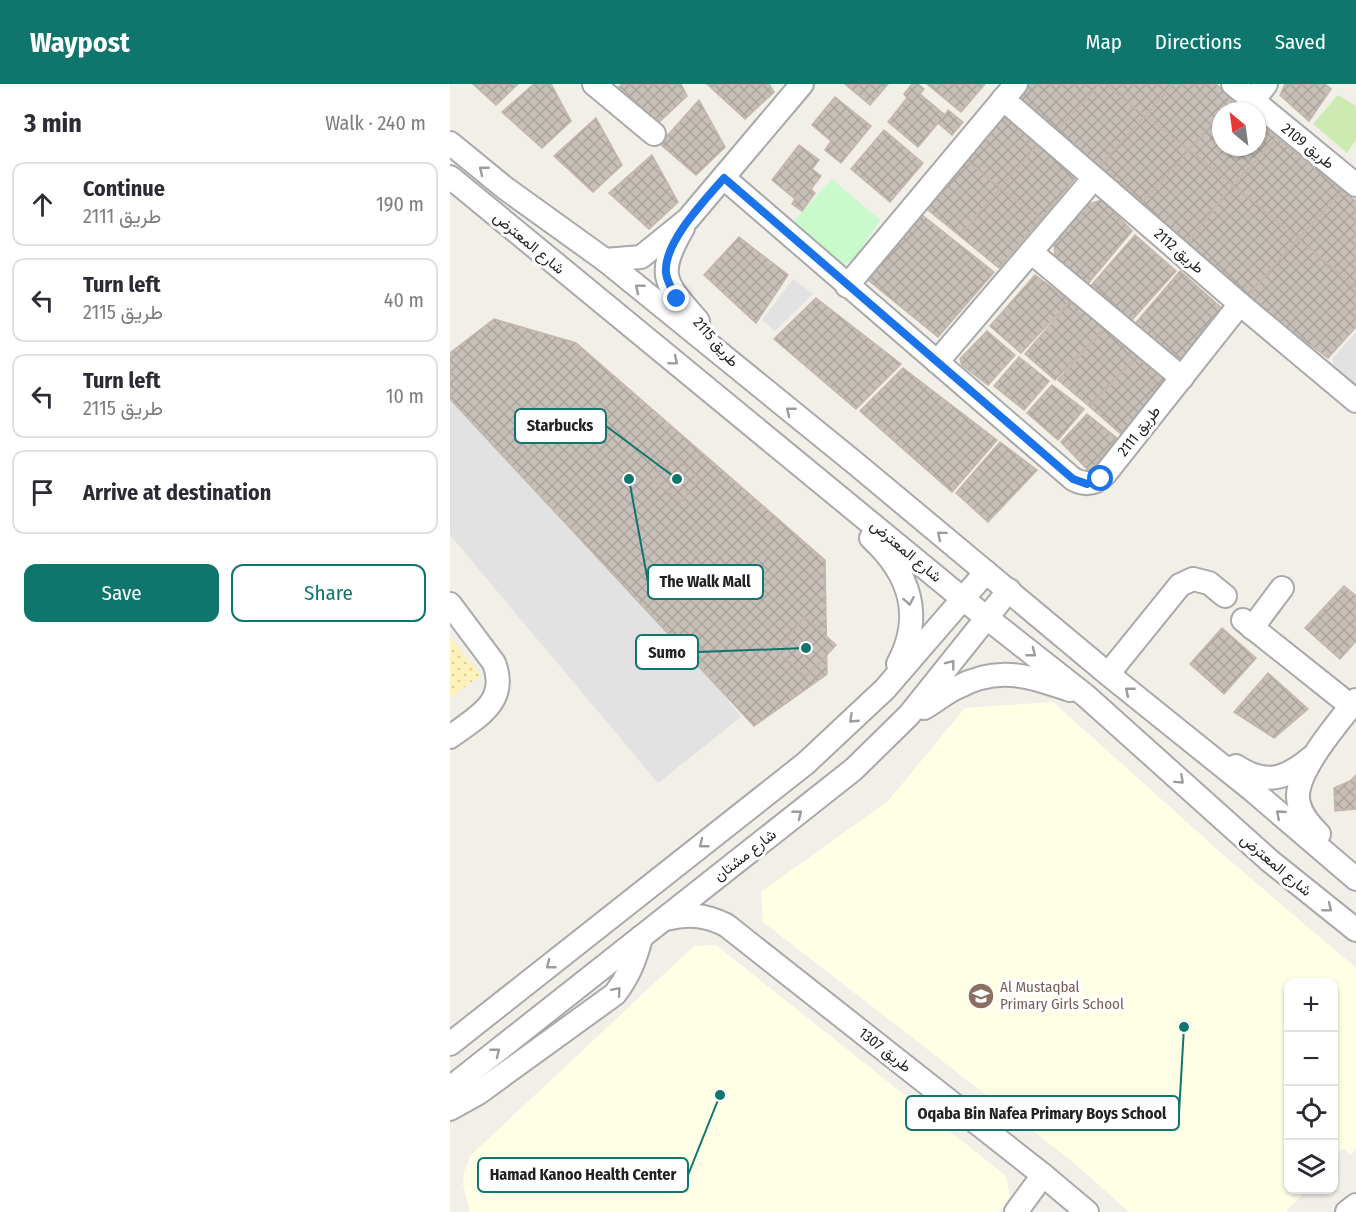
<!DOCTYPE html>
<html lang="en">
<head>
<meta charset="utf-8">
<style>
  body { margin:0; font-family:"Fira Sans Condensed",Vazirmatn,sans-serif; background:#f7f7f7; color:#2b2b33 }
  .controls { position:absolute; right:18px; bottom:18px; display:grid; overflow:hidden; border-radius:12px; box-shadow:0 2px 4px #0004 }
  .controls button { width:54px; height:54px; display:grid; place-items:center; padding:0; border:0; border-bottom:2px solid #e1e1e2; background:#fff; color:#2b2b33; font:30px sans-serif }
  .compass { position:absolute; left:762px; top:18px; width:54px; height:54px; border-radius:50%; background:#fff; box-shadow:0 2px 4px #0004; rotate:331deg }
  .stop { position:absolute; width:18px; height:18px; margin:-14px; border:4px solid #1a73e8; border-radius:50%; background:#fff }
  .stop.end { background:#1a73e8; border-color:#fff; box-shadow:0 2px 6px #0008 }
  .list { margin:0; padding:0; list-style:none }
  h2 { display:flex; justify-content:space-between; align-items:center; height:78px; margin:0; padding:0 24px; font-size:26px }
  h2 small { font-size:20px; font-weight:400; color:#7c7c81 }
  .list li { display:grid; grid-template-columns:39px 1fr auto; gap:18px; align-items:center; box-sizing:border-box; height:84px; margin:0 12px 12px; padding:0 12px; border:2px solid #e1e1e2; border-radius:12px }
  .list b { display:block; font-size:22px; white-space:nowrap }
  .list p { margin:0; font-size:20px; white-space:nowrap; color:#7c7c81 }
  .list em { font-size:20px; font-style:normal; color:#7c7c81 }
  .actions { display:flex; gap:12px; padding:18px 24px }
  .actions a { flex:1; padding:14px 0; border:2px solid #0f766e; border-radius:12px; text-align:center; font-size:21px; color:#0f766e }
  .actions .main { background:#0f766e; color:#fff }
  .icon { flex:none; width:33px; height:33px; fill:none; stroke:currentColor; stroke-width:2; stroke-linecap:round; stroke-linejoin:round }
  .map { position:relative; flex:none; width:906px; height:1128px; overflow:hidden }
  header { display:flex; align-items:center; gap:36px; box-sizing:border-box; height:84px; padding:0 30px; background:#0f766e; color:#fff }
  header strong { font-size:28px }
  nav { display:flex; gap:33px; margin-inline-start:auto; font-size:21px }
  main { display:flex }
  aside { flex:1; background:#fff }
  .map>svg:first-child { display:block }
  .education { fill:#ffffe5 }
  .sand { fill:url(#sand-dots) }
  .park { fill:#c8facc }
  .garden { fill:#cdebb0 }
  .parking { fill:#e2e2e2 }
  .building { fill:url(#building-cross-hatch); stroke:#c4b6ab; stroke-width:1.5 }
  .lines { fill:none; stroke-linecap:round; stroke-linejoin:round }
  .minor-casing { stroke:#a9a9a9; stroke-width:26 }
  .minor { stroke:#fff; stroke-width:22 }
  .oneway { stroke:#9c9c9c }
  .route { stroke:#1a73e8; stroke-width:8 }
  .labels { text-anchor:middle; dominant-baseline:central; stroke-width:6; stroke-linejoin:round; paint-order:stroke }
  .street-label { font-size:15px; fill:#222; stroke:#fff }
  .education-label { font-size:15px; fill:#785e54; stroke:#fff; text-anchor:start }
  .leader { fill:none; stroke:#0f766e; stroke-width:2 }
  .callout-dot { fill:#0f766e; stroke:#fff; stroke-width:2 }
  .callout { fill:#fff; stroke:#0f766e; stroke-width:2 }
  .callout-label { font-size:16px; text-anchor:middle; font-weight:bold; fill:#222 }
</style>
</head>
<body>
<header>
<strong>Waypost</strong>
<nav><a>Map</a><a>Directions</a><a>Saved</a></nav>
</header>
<main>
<aside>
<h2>3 min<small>Walk · 240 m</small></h2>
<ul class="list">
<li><svg class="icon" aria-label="ahead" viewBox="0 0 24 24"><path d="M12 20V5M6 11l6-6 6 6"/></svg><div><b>Continue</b><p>طريق 2111</p></div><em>190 m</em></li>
<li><svg class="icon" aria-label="left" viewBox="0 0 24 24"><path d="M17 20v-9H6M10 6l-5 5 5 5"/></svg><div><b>Turn left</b><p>طريق 2115</p></div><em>40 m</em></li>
<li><svg class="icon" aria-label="left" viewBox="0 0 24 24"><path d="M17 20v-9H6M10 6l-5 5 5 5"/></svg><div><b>Turn left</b><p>طريق 2115</p></div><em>10 m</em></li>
<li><svg class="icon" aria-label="arrive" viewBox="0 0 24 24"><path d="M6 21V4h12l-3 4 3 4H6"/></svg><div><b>Arrive at destination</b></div></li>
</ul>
<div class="actions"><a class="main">Save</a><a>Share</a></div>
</aside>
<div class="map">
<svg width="906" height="1128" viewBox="0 0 906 1128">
  <defs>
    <pattern id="sand-dots" width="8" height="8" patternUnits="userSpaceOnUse" patternTransform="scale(1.5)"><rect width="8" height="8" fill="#fff1ba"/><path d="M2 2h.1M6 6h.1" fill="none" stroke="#dacea0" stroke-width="1.8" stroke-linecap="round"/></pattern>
    <pattern id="building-cross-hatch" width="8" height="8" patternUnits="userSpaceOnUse" patternTransform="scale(1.5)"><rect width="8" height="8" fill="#c7bfb8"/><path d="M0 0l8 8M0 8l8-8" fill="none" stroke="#aba49e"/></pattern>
  </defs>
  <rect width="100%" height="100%" fill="#f2efe9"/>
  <g class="education">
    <path d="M 603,618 L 770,768 L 906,884 L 906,1065 L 901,1071 L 893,1064 L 884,1075 L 884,898 L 838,898 L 838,1106 L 856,1106 L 836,1128 L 679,1128 L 623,1078 L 313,838 L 311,808 L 438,717 L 515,624 Z"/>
    <path d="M 266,861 L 556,1092 L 560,1113 L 549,1128 L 20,1128 L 13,1100 L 14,1088 L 20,1072 L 244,862 Z"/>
  </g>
  <path class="sand" d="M 0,554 L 31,591 L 0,614 Z"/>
  <path class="park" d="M 382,95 L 430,136 L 403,177 L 391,181 L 342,139 Z"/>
  <path class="garden" d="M 888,11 L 906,22 L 906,56 L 897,69 L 863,40 Z"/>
  <g class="parking">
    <path d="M 343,195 L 363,210 L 325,247 L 312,236 Z"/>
    <path d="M 906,248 L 906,305 L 884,287 L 883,274 Z"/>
    <path d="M 0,307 L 95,382 L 291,633 L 208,699 L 0,451 Z"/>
  </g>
  <g class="building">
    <path d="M 23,0 L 68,0 L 46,21 Z"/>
    <path d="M 84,0 L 101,0 L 121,37 L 92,64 L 52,28 Z"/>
    <path d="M 172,0 L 231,0 L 237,12 L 208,39 L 169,3 Z"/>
    <path d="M 257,0 L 319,0 L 324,8 L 295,35 Z"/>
    <path d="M 395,0 L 438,0 L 420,21 Z"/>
    <path d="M 462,0 L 468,0 L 474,5 L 470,10 L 495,31 L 498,26 L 513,38 L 502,51 L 488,39 L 468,63 L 438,38 L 457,14 L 454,10 Z"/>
    <path d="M 477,0 L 535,0 L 511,28 Z"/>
    <path d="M 576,0 L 649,0 L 608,46 L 564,13 Z"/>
    <path d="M 649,0 L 655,0 L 695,32 L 650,82 L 608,46 Z"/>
    <path d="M 655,0 L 724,0 L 695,32 Z"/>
    <path d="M 724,0 L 766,0 L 783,16 L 773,27 L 771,27 L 771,30 L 739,66 L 695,32 Z"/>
    <path d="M 835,0 L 875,0 L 881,5 L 859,37 L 830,11 Z"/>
    <path d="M 385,13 L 421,42 L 391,79 L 375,66 L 381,57 L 362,41 Z"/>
    <path d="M 249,16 L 275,63 L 246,91 L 210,60 Z"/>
    <path d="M 783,16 L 796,27 L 773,27 Z"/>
    <path d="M 552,27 L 589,59 L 550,104 L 513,73 Z"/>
    <path d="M 771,30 L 771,63 L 807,63 L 807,37 L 827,54 L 783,101 L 739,66 Z"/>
    <path d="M 695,32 L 739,66 L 692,119 L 650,82 Z"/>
    <path d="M 146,34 L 172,81 L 143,108 L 104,72 Z"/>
    <path d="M 434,46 L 473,79 L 440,118 L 401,85 Z"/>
    <path d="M 827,54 L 893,107 L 848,155 L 783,101 Z"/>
    <path d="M 589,59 L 625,87 L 624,96 L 591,135 L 550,104 Z"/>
    <path d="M 349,61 L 369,76 L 362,85 L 371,92 L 361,105 L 365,109 L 352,127 L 342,120 L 345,115 L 322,96 Z"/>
    <path d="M 739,66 L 783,101 L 736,160 L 692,119 Z"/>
    <path d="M 202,71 L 228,118 L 199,145 L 159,109 Z"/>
    <path d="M 513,73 L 550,104 L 510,152 L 473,122 Z"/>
    <path d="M 783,101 L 848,155 L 796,214 L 736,160 Z"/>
    <path d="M 550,104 L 591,135 L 549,184 L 510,152 Z"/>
    <path d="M 893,107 L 906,117 L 906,204 L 848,155 Z"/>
    <path d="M 652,116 L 682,147 L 636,202 L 605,174 L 604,158 L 635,121 Z"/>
    <path d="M 467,127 L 544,188 L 488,253 L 413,192 Z"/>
    <path d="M 685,151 L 726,187 L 681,237 L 639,204 Z"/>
    <path d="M 289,153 L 338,191 L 306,239 L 254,191 Z"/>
    <path d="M 848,155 L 906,204 L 906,243 L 878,274 L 796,214 Z"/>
    <path d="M 730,187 L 776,228 L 742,271 L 727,275 L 684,241 Z"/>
    <path d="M 585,191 L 620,217 L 571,269 L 540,242 Z"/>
    <path d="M 366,214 L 451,280 L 406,325 L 324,255 Z"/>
    <path d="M 620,218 L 655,244 L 605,296 L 575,270 Z"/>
    <path d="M 44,235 L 126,259 L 375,476 L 377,590 L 304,642 L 0,315 L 0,269 Z"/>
    <path d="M 654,245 L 689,270 L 639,322 L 608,296 Z"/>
    <path d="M 537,247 L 565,271 L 538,301 L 512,281 L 510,275 Z"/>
    <path d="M 569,273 L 599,297 L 574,326 L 544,302 Z"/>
    <path d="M 686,273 L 720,298 L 671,350 L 640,323 Z"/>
    <path d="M 453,284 L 547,356 L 502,408 L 410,327 Z"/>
    <path d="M 602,301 L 634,325 L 608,356 L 577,329 Z"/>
    <path d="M 637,330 L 667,354 L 640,388 L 611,358 Z"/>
    <path d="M 550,358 L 587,386 L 538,438 L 506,409 Z"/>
    <path d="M 224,372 L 250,395 L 230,418 L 203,396 Z"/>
    <path d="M 894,502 L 906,512 L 906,557 L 890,575 L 855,544 Z"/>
    <path d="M 355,533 L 386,561 L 356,593 L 326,566 Z"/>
    <path d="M 772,544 L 806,574 L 774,610 L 740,580 Z"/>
    <path d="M 818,589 L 858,625 L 824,654 L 784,628 Z"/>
    <path d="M 906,691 L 906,725 L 885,727 L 884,704 L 900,697 Z"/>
  </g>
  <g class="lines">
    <defs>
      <g id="minor">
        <path d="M 144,0 L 204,50"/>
        <path d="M 783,0 L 906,101"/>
        <path d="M 553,15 L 790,220 L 906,317"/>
        <path d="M 803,17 L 816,0"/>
        <path d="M 0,59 L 55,104 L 155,176 L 405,379 L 658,590 L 801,705 L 906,795"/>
        <path d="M 0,93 L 513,515 L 636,612 L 820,777 L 906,846"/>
        <path d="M 274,94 L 623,395 C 636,402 646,400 656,389 L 790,220"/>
        <path d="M 233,144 C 205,192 215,199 248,237"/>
        <path d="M 581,168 L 732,294"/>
        <path d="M 155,176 L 191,173 L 238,135 L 352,0"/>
        <path d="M 397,202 L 566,0"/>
        <path d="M 487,278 L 644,94"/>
        <path d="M 421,454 C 460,490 474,532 448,580"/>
        <path d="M 0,520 L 44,579 C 59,618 27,633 0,653"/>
        <path d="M 793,536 L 901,622"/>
        <path d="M 802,544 L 832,504"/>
        <path d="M 658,590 L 730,501 L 743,495 L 759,499 L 775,512"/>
        <path d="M 474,624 C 485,618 495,609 506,604 C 548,581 578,592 620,606"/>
        <path d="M 786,682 C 816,702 836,695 862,673"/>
        <path d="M 869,750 C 858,739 847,726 848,710 C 850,683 889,637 906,616"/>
        <path d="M 216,835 C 238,829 256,831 276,841 L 593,1091 L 637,1128"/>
        <path d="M 0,960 L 356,679 L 435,605 L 536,488"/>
        <path d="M 0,1004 L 404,685 L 459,631 L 559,506"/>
        <path d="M 0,1025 L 27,1010 L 165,910 C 179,892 186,875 191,853"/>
        <path d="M 566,1128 L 593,1091"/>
        <path d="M 897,1128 L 906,1121"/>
      </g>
    </defs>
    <use href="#minor" class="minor-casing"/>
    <use href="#minor" class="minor"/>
  </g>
  <defs><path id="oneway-chevron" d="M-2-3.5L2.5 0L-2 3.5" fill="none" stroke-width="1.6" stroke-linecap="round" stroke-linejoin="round" transform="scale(1.5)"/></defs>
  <g class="oneway">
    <use href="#oneway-chevron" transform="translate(33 86) rotate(-141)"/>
    <use href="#oneway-chevron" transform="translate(189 204) rotate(-141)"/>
    <use href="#oneway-chevron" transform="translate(224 277) rotate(39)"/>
    <use href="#oneway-chevron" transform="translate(340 327) rotate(-141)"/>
    <use href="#oneway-chevron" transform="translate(491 451) rotate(-140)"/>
    <use href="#oneway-chevron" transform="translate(459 517) rotate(80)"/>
    <use href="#oneway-chevron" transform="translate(582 569) rotate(38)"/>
    <use href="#oneway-chevron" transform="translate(501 580) rotate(-52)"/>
    <use href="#oneway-chevron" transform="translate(679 607) rotate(-141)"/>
    <use href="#oneway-chevron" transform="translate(403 635) rotate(137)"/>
    <use href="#oneway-chevron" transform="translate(730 696) rotate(42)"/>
    <use href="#oneway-chevron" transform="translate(348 730) rotate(-38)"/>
    <use href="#oneway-chevron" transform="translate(830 730) rotate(-139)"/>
    <use href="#oneway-chevron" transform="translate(253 760) rotate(142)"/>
    <use href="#oneway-chevron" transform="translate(878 824) rotate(39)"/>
    <use href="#oneway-chevron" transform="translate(100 881) rotate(142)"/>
    <use href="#oneway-chevron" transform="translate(167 907) rotate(-49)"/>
    <use href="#oneway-chevron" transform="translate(46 968) rotate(-38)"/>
  </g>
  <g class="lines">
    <path class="route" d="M 227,215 C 223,207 217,198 216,189 C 213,159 255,116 274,94 L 623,395 L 637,400 L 651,395"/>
  </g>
  <defs>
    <symbol id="school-disc" viewBox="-11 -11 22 22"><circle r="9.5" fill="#8d6e63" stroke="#fff"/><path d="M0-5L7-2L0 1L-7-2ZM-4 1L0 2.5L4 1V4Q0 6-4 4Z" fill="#fff"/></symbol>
  </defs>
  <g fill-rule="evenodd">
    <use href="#school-disc" x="516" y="897" width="30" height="30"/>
  </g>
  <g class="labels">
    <g class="street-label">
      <text transform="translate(858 62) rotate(39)">طريق 2109</text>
      <text transform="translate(79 159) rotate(40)">شارع المعترض</text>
      <text transform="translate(729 167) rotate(41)">طريق 2112</text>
      <text transform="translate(266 258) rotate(49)">طريق 2115</text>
      <text transform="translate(689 347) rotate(-52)">طريق 2111</text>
      <text transform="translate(456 467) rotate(40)">شارع المعترض</text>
      <text transform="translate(295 771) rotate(-38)">شارع مشتان</text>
      <text transform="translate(826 781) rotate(40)">شارع المعترض</text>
      <text transform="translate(435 966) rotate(38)">طريق 1307</text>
    </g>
    <g class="education-label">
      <text x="550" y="903">Al Mustaqbal<tspan x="550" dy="17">Primary Girls School</tspan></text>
    </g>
  </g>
  <path class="leader" d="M227 395L156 342M179 395L198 498M356 564L248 568M734 943L729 1029M270 1011L238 1091"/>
  <g class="callout-dot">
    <circle cx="227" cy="395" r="6"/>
    <circle cx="179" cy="395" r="6"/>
    <circle cx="356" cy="564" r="6"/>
    <circle cx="734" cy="943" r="6"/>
    <circle cx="270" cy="1011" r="6"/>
  </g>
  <g class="callout">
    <rect x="65" y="325" width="91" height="34" rx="6"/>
    <rect x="198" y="481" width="115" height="34" rx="6"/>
    <rect x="186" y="551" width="62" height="34" rx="6"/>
    <rect x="456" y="1012" width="273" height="34" rx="6"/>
    <rect x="28" y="1074" width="210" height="34" rx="6"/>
  </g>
  <g class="callout-label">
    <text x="110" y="347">Starbucks</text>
    <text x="255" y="503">The Walk Mall</text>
    <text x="217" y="574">Sumo</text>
    <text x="592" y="1035">Oqaba Bin Nafea Primary Boys School</text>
    <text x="133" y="1096">Hamad Kanoo Health Center</text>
  </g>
</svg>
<div class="controls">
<button>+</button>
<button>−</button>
<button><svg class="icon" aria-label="locate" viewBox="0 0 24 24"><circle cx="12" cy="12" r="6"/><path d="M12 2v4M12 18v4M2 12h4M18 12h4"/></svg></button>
<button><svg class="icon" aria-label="layers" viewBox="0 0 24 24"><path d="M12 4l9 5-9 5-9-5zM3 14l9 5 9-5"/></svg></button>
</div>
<svg class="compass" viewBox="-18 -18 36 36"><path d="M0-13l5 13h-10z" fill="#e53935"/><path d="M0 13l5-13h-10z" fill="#7c7c81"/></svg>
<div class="stop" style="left:651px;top:395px"></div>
<div class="stop end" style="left:227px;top:215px"></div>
</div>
</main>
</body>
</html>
